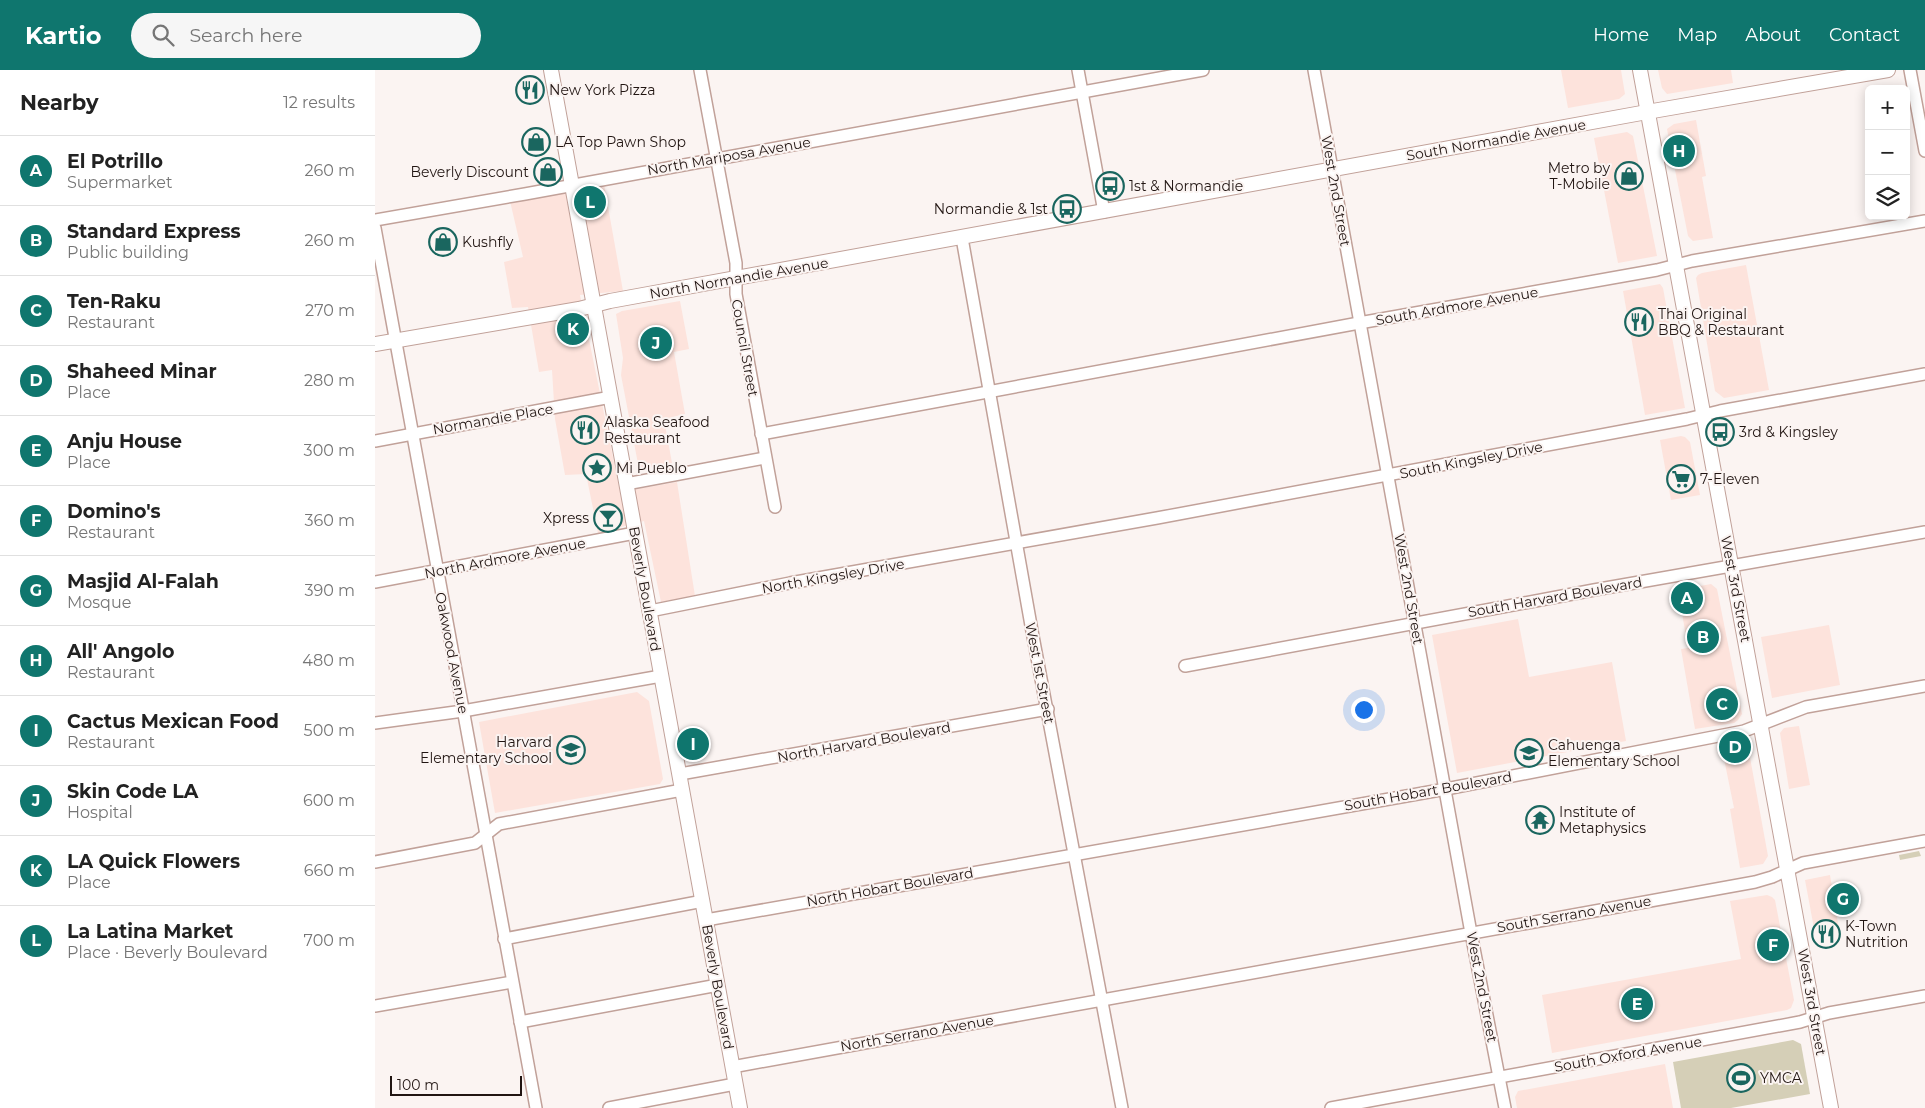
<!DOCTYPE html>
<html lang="en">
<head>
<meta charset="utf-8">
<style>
  body { margin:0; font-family:Montserrat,sans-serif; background:#f6f6f6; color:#222 }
  .controls { position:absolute; right:15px; top:15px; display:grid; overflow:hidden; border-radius:8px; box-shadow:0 2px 12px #0003 }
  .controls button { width:45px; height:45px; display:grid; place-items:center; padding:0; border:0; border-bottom:1px solid #e0e0e0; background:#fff; color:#222; font:25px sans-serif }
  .scale { position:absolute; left:15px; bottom:12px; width:132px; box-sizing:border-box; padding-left:5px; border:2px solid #211512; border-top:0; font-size:14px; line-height:18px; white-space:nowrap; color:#211512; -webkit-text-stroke:4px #fbf4f2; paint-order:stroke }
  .you { position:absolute; left:988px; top:639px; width:18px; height:18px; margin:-12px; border:4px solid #fff; border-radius:50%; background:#1a73e8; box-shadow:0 0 0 8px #1a73e833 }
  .badge { display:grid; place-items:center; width:32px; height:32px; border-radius:50%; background:#0f766e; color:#fff; font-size:16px; font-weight:700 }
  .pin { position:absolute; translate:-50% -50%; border:2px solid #fff; box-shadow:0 1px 5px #0006 }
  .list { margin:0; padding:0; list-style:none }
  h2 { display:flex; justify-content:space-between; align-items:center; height:65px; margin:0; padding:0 20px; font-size:21px }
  h2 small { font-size:16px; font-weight:400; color:#767676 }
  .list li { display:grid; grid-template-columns:32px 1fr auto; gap:15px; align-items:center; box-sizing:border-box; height:70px; padding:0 20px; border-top:1px solid #e0e0e0 }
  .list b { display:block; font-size:19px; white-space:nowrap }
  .list p { margin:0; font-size:16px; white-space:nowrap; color:#767676 }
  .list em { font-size:16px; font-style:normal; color:#767676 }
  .icon { flex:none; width:28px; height:28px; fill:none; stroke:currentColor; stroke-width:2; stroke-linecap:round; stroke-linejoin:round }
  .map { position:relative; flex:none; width:1550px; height:1038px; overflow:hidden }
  header { display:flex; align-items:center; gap:30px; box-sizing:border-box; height:70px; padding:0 25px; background:#0f766e; color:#fff }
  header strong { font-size:24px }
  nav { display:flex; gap:28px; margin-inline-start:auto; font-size:18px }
  .search { width:350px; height:45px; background:#f6f6f6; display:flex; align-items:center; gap:12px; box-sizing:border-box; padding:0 18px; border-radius:28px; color:#767676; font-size:19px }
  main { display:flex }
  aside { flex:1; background:#fff }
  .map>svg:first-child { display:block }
  .built { fill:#fde3dc }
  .green { fill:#d5cfb7 }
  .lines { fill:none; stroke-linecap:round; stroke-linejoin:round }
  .minor-casing { stroke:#c1a199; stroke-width:14 }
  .major-casing { stroke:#c1a199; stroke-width:16 }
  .minor { stroke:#fff; stroke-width:11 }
  .major { stroke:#fff; stroke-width:14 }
  .labels { text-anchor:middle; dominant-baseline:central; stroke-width:4; stroke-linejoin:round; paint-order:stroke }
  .poi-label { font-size:14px; fill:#211512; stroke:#fbf4f2; text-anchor:start }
  .street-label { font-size:14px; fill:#211512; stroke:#fbf4f2 }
</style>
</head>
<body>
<header>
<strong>Kartio</strong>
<div class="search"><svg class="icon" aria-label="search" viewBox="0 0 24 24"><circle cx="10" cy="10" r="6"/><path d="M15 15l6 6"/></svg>Search here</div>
<nav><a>Home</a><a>Map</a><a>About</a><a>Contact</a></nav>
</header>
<main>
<aside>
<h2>Nearby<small>12 results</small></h2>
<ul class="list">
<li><span class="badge">A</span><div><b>El Potrillo</b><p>Supermarket</p></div><em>260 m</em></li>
<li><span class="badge">B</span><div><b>Standard Express</b><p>Public building</p></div><em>260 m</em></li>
<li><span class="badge">C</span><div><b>Ten-Raku</b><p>Restaurant</p></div><em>270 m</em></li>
<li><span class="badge">D</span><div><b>Shaheed Minar</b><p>Place</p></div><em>280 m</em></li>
<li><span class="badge">E</span><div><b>Anju House</b><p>Place</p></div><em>300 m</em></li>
<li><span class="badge">F</span><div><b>Domino's</b><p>Restaurant</p></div><em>360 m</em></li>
<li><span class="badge">G</span><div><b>Masjid Al-Falah</b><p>Mosque</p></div><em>390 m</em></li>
<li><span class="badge">H</span><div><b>All' Angolo</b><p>Restaurant</p></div><em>480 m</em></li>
<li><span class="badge">I</span><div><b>Cactus Mexican Food</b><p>Restaurant</p></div><em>500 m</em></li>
<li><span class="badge">J</span><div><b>Skin Code LA</b><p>Hospital</p></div><em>600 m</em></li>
<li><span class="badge">K</span><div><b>LA Quick Flowers</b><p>Place</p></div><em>660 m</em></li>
<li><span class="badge">L</span><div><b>La Latina Market</b><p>Place · Beverly Boulevard</p></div><em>700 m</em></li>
</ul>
</aside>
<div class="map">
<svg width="1550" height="1038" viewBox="0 0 1550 1038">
  <rect width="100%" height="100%" fill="#fbf4f2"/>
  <g class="built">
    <path d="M 1186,0 L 1246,0 L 1250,24 L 1244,29 L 1193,38 Z"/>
    <path d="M 1283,0 L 1356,0 L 1358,13 L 1292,24 L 1287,18 Z"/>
    <path d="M 1321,50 L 1331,106 L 1327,107 L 1338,168 L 1318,171 L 1313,166 L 1292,59 L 1299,54 Z"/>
    <path d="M 1252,62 L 1258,66 L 1282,186 L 1243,193 L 1219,68 Z"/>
    <path d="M 229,114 L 248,221 L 205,225 L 245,422 L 302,412 L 320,526 L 286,532 L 269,451 L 223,463 L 211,404 L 190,405 L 180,349 L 177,300 L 164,302 L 153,237 L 137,238 L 129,192 L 148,187 L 135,131 Z"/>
    <path d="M 1371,195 L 1394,320 L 1349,328 L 1340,321 L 1321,208 L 1323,205 L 1327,203 Z"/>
    <path d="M 1285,214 L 1288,218 L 1310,338 L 1270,345 L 1248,221 Z"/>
    <path d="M 305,231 L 314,279 L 299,282 L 310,344 L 289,349 L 297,393 L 264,399 L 246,305 L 248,288 L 241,244 L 247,241 Z"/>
    <path d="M 1306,366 L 1310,367 L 1315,372 L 1325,425 L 1296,430 L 1285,370 Z"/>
    <path d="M 1336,514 L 1342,519 L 1367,644 L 1363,650 L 1359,653 L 1320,659 L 1306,579 L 1313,578 L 1303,520 Z"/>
    <path d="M 1143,549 L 1154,607 L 1237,592 L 1251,671 L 1082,703 L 1057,565 Z"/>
    <path d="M 1454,555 L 1465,615 L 1397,628 L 1386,567 Z"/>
    <path d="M 262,622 L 274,631 L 288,709 L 285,714 L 120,743 L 104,652 Z"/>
    <path d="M 1424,656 L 1435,715 L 1414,719 L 1405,663 L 1409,658 Z"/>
    <path d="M 1366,676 L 1371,678 L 1374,682 L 1393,786 L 1388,794 L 1365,798 L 1355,739 L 1359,738 L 1347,679 Z"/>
    <path d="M 1455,805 L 1465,865 L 1441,869 L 1430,810 Z"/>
    <path d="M 1392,825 L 1397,827 L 1400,830 L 1419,930 L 1416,938 L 1412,940 L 1177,983 L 1167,925 L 1366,889 L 1355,831 Z"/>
    <path d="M 1290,994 L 1298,1038 L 1142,1038 L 1140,1027 L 1143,1021 Z"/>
  </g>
  <g class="green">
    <path d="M 1544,781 L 1546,786 L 1525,790 L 1524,785 Z"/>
    <path d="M 1418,970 L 1426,974 L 1435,1024 L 1356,1038 L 1306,1038 L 1298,992 Z"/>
  </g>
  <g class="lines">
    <defs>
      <g id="minor">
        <path d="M 325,0 L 361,193 L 361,224 L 400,437"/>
        <path d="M 703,0 L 729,142"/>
        <path d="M 939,0 L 1096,863 L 1130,1038"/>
        <path d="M 1535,0 L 1550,81"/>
        <path d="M 0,150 L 150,124 L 828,0"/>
        <path d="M 0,158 L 161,1038"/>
        <path d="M 587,168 L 657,561 L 747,1038"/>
        <path d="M 386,364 L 984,253 L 1282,200 L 1317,191 L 1550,151"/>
        <path d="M 0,371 L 236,327"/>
        <path d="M 251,414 L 390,388"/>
        <path d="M 0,512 L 260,463"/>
        <path d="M 275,541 L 415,513 L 782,448 L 1312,349 L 1345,341 L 1550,304"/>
        <path d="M 810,596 L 1219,520 L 1550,462"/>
        <path d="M 0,653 L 88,641 L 286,606"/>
        <path d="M 305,704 L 673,639"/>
        <path d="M 0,792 L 100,773 L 124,754 L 307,720"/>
        <path d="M 331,850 L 1071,719 L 1369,661 L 1431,637 L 1550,616"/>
        <path d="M 129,869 L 328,831"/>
        <path d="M 0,936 L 137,912"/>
        <path d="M 145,952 L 343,915"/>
        <path d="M 357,997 L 1380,812 L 1397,807 L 1428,793 L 1550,771"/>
        <path d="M 234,1038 L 360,1014"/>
        <path d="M 956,1038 L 1425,952 L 1454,943 L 1550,926"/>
      </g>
      <g id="major">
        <path d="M 176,0 L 365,1038"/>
        <path d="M 1265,0 L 1456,1038"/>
        <path d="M 0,274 L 204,239 L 235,231 L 1272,42 L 1513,0"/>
      </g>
    </defs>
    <use href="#minor" class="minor-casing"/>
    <use href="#major" class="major-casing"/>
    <use href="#minor" class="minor"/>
    <use href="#major" class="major"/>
  </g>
  <defs>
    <symbol id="restaurant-ring" viewBox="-11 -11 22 22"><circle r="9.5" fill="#fbf4f2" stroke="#1a665f" stroke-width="1.5"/><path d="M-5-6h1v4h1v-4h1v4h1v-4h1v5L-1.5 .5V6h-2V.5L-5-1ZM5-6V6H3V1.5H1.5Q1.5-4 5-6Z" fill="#1a665f"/></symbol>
    <symbol id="shop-ring" viewBox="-11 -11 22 22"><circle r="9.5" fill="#fbf4f2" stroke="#1a665f" stroke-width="1.5"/><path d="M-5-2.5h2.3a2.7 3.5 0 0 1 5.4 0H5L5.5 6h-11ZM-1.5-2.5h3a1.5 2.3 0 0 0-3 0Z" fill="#1a665f"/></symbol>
    <symbol id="bus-ring" viewBox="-11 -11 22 22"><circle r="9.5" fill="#fbf4f2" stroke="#1a665f" stroke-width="1.5"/><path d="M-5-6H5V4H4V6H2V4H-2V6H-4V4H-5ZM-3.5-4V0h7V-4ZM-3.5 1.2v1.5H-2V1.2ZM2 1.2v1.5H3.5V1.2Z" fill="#1a665f"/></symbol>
    <symbol id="sight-ring" viewBox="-11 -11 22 22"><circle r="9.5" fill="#fbf4f2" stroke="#1a665f" stroke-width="1.5"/><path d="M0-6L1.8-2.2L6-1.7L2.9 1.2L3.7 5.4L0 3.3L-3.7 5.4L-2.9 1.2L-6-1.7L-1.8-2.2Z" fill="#1a665f"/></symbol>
    <symbol id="supermarket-ring" viewBox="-11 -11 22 22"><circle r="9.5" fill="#fbf4f2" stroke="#1a665f" stroke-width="1.5"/><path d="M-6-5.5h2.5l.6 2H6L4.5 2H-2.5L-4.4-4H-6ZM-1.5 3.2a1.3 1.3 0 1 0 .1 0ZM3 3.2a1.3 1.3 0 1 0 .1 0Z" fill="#1a665f"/></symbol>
    <symbol id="bar-ring" viewBox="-11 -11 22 22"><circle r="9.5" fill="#fbf4f2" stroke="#1a665f" stroke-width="1.5"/><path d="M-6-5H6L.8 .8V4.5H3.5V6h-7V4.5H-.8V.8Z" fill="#1a665f"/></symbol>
    <symbol id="school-ring" viewBox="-11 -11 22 22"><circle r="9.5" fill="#fbf4f2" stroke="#1a665f" stroke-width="1.5"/><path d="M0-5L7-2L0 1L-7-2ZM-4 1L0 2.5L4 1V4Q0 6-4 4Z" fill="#1a665f"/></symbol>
    <symbol id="temple-ring" viewBox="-11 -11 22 22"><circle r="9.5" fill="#fbf4f2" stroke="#1a665f" stroke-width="1.5"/><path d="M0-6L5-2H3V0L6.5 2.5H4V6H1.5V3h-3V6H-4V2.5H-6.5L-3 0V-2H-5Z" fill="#1a665f"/></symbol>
    <symbol id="stadium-ring" viewBox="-11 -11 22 22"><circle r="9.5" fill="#fbf4f2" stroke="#1a665f" stroke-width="1.5"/><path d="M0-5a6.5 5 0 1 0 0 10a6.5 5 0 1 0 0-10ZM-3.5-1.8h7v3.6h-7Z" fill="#1a665f"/></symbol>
  </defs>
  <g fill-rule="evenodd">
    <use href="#restaurant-ring" x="139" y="4" width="32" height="32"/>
    <use href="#shop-ring" x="145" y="56" width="32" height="32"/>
    <use href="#shop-ring" x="157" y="86" width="32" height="32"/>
    <use href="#shop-ring" x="1238" y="90" width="32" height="32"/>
    <use href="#bus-ring" x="719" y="100" width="32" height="32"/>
    <use href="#bus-ring" x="676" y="123" width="32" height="32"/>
    <use href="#shop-ring" x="52" y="156" width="32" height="32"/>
    <use href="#restaurant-ring" x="1248" y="236" width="32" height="32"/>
    <use href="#restaurant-ring" x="194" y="344" width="32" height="32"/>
    <use href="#bus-ring" x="1329" y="346" width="32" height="32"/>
    <use href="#sight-ring" x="206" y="382" width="32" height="32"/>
    <use href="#supermarket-ring" x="1290" y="393" width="32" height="32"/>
    <use href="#bar-ring" x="217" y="432" width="32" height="32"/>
    <use href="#school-ring" x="180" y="664" width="32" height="32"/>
    <use href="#school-ring" x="1138" y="667" width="32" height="32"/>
    <use href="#temple-ring" x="1149" y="734" width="32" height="32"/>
    <use href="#restaurant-ring" x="1435" y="848" width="32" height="32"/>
    <use href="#stadium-ring" x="1350" y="992" width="32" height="32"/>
  </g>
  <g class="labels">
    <g class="poi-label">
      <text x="174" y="20">New York Pizza</text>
      <text x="180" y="72">LA Top Pawn Shop</text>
      <text x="1235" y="98" text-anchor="end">Metro by<tspan x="1235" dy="16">T-Mobile</tspan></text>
      <text x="154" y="102" text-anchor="end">Beverly Discount</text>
      <text x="754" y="116">1st &amp; Normandie</text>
      <text x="673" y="139" text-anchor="end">Normandie &amp; 1st</text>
      <text x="87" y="172">Kushfly</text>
      <text x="1283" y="244">Thai Original<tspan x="1283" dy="16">BBQ &amp; Restaurant</tspan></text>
      <text x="229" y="352">Alaska Seafood<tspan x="229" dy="16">Restaurant</tspan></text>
      <text x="1364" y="362">3rd &amp; Kingsley</text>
      <text x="241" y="398">Mi Pueblo</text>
      <text x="1325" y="409">7-Eleven</text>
      <text x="214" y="448" text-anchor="end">Xpress</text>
      <text x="177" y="672" text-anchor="end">Harvard<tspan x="177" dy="16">Elementary School</tspan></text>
      <text x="1173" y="675">Cahuenga<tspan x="1173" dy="16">Elementary School</tspan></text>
      <text x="1184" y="742">Institute of<tspan x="1184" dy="16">Metaphysics</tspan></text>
      <text x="1470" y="856">K-Town<tspan x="1470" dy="16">Nutrition</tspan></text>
      <text x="1385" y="1008">YMCA</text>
    </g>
    <g class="street-label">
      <text transform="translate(1121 70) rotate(-10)">South Normandie Avenue</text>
      <text transform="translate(354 86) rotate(-10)">North Mariposa Avenue</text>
      <text transform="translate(961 121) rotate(80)">West 2nd Street</text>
      <text transform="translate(364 208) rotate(-10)">North Normandie Avenue</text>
      <text transform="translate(1082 236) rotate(-10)">South Ardmore Avenue</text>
      <text transform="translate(370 278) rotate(80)">Council Street</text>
      <text transform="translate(118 349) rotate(-10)">Normandie Place</text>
      <text transform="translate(1096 390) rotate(-11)">South Kingsley Drive</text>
      <text transform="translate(130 488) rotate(-11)">North Ardmore Avenue</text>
      <text transform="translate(458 506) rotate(-10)">North Kingsley Drive</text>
      <text transform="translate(270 519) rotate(80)">Beverly Boulevard</text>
      <text transform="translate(1034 519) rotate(80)">West 2nd Street</text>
      <text transform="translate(1361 519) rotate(79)">West 3rd Street</text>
      <text transform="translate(1180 527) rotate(-10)">South Harvard Boulevard</text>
      <text transform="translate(77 583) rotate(79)">Oakwood Avenue</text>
      <text transform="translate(665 603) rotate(79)">West 1st Street</text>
      <text transform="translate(489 672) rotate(-10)">North Harvard Boulevard</text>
      <text transform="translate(1053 721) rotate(-10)">South Hobart Boulevard</text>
      <text transform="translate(515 817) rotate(-10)">North Hobart Boulevard</text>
      <text transform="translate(1199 844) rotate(-10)">South Serrano Avenue</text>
      <text transform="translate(343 917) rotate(80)">Beverly Boulevard</text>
      <text transform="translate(1107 917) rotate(79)">West 2nd Street</text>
      <text transform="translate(1437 932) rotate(80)">West 3rd Street</text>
      <text transform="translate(542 963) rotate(-10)">North Serrano Avenue</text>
      <text transform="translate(1253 984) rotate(-10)">South Oxford Avenue</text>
    </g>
  </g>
</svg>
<div class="controls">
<button>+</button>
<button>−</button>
<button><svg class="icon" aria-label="layers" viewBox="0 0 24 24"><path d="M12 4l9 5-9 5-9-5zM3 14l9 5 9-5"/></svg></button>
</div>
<div class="scale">100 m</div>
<div class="you"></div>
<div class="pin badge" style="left:1312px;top:528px">A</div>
<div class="pin badge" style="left:1328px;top:567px">B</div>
<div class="pin badge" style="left:1347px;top:634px">C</div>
<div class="pin badge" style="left:1360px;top:677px">D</div>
<div class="pin badge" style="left:1262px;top:934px">E</div>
<div class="pin badge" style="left:1398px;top:875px">F</div>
<div class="pin badge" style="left:1468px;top:829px">G</div>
<div class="pin badge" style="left:1304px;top:81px">H</div>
<div class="pin badge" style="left:318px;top:674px">I</div>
<div class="pin badge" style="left:281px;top:273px">J</div>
<div class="pin badge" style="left:198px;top:259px">K</div>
<div class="pin badge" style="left:215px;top:132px">L</div>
</div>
</main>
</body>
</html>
